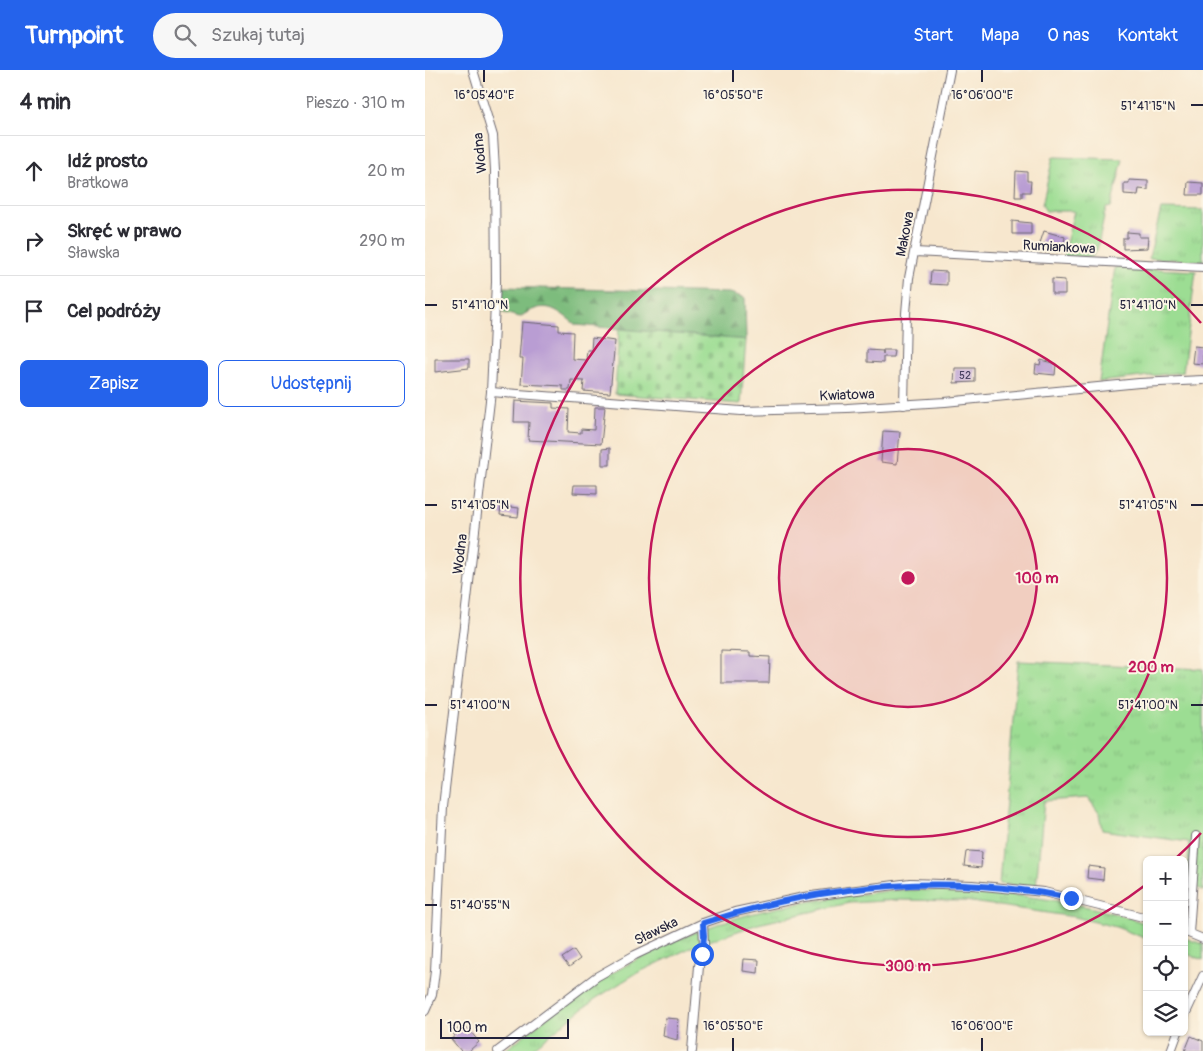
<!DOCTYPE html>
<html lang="pl">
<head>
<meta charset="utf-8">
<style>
  body { margin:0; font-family:Pangolin,sans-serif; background:#f7f7f7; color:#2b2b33 }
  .controls { position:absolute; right:15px; bottom:15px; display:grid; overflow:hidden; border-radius:8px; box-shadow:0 1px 4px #0004 }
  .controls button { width:45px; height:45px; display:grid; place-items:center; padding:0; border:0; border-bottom:1px solid #e1e1e2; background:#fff; color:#2b2b33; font:25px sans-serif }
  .scale { position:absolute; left:15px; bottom:12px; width:129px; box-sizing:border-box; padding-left:5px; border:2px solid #22223b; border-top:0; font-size:14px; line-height:18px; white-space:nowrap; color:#22223b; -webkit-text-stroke:4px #fcf5e5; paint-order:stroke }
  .stop { position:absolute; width:15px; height:15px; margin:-11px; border:4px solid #2563eb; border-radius:50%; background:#fff }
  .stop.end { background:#2563eb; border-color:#fff; box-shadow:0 1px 5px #0008 }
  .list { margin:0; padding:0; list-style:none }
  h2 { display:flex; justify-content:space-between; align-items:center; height:65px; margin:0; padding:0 20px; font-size:21px }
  h2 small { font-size:16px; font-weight:400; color:#7c7c81 }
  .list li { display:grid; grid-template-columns:32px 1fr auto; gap:15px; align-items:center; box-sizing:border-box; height:70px; padding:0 20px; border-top:1px solid #e1e1e2 }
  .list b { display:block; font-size:19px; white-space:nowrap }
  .list p { margin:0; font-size:16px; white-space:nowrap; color:#7c7c81 }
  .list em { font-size:16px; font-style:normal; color:#7c7c81 }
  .actions { display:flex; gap:10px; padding:15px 20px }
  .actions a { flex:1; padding:11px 0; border:1px solid #2563eb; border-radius:8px; text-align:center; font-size:18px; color:#2563eb }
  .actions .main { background:#2563eb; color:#fff }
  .icon { flex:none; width:28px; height:28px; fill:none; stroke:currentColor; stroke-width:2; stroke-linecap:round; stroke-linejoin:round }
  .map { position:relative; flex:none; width:778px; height:981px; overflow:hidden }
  header { display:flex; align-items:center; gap:30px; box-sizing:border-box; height:70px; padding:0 25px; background:#2563eb; color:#fff }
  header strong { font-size:24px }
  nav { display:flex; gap:28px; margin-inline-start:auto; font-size:18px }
  .search { width:350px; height:45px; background:#f7f7f7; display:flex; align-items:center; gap:12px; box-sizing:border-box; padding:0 18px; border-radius:28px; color:#7c7c81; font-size:19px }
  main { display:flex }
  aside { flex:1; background:#fff }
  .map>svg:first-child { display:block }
  .grass { fill:url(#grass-tufts); stroke:#5f8067 }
  .forest { fill:url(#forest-firs); stroke:#506f5c }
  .cemetery { fill:url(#cemetery-stones); stroke:#5f8067 }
  .building { fill:#b99dd3 }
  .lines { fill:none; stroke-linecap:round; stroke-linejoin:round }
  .street-casing { stroke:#6d676e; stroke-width:10 }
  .street { stroke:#fff; stroke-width:8 }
  .route { stroke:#2563eb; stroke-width:6 }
  .ticks { fill:none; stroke:#22223b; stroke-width:2 }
  .ring { fill:none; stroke:#c2185b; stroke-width:2.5 }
  .labels { text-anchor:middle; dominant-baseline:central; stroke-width:4; stroke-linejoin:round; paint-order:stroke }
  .number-label { font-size:11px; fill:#484161 }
  .street-label { font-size:14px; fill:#22223b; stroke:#fcf5e5 }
  .ticks-label { font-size:12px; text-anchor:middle; fill:#22223b; stroke:#fcf5e5; stroke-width:4; stroke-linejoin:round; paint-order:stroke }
  .centre { fill:#c2185b; stroke:#fcf5e5; stroke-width:2.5 }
  .ring-label { font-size:15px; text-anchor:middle; font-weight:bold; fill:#c2185b; stroke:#fcf5e5; stroke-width:4; stroke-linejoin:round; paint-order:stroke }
</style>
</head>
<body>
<header>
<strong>Turnpoint</strong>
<div class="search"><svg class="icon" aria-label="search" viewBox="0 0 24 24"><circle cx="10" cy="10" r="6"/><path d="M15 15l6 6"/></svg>Szukaj tutaj</div>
<nav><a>Start</a><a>Mapa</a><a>O nas</a><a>Kontakt</a></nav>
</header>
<main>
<aside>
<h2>4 min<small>Pieszo · 310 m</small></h2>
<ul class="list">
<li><svg class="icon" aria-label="ahead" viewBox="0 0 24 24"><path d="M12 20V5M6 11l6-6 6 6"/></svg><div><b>Idź prosto</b><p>Bratkowa</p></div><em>20 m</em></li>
<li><svg class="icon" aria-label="right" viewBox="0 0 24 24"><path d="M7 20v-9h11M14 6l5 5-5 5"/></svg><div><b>Skręć w prawo</b><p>Sławska</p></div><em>290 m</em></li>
<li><svg class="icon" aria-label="arrive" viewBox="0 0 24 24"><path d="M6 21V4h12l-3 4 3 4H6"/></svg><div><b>Cel podróży</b></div></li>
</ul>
<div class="actions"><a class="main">Zapisz</a><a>Udostępnij</a></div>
</aside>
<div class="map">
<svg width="778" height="981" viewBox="0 0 778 981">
  <defs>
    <pattern id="grass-tufts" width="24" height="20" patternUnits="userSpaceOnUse" patternTransform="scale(1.25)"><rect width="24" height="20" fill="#9cdd93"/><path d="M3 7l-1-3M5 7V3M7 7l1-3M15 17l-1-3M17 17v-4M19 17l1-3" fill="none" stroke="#86bd80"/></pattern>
    <pattern id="forest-firs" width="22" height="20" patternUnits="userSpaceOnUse" patternTransform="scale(1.25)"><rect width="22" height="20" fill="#7dbc7d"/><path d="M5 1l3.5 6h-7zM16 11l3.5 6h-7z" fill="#669868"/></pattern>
    <pattern id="cemetery-stones" width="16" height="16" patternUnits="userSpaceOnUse" patternTransform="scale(1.25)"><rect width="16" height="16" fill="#9cdd93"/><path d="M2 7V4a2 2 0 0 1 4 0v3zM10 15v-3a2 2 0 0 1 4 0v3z" fill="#86bd80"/></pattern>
  </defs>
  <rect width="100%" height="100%" fill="#fcf5e5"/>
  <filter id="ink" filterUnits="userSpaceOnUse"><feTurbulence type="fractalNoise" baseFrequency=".02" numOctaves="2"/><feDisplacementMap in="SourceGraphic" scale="10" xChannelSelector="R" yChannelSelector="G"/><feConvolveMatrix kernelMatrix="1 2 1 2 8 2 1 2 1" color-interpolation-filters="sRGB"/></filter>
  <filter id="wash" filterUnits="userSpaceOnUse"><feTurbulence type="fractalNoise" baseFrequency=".0096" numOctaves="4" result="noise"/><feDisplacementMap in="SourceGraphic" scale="20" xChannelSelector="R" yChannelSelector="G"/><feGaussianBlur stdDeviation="1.12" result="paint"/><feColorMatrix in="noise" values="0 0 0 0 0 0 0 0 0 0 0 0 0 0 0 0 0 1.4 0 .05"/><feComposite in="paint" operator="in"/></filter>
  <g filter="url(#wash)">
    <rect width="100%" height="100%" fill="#f7e7ce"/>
    <g class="grass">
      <path d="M 628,87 L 698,89 L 686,137 L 681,138 L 672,180 L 667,187 L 638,186 L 649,141 L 621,141 L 617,135 Z"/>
      <path d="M 736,139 L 778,140 L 778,191 L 724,188 Z"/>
      <path d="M 690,197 L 771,201 L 758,302 L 674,312 Z"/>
      <path d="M 593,591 L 778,599 L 778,821 L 762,811 L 764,772 L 677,760 L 674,743 L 663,728 L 619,731 L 611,817 L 574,814 Z"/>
      <path d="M 471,820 C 557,820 641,825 722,854 L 722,869 L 691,857 L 650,847 L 540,831 L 475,830 L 424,833 L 333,854 L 267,877 L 210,904 L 170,929 L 104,981 L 79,981 C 107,960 134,935 164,917 C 213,887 266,860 322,845 C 370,832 421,826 471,820 Z"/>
      <path d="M 759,868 L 778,874 L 778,890 L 759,883 Z"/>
    </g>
    <path class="forest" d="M 77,217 L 305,223 L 320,228 L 321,270 L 151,255 C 129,237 120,230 95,247 L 75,242 Z"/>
    <path class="cemetery" d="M 194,259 L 321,270 L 316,334 L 190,324 Z"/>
    <g id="blocks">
      <g class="building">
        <path d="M 591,101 L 602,102 L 602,111 L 606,111 L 605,122 L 597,122 L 597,127 L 590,127 Z"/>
        <path d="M 704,110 L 723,111 L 723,120 L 714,119 L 713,125 L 699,124 L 699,113 L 704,113 Z"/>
        <path d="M 763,112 L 778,113 L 778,125 L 762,125 Z"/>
        <path d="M 587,151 L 606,153 L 606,164 L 587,164 Z"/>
        <path d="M 619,161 L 640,167 L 638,178 L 615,173 Z"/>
        <path d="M 702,162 L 714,163 L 714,167 L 723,167 L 722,178 L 698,179 L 698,168 L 702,168 Z"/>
        <path d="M 506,201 L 522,202 L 522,215 L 505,214 Z"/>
        <path d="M 627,209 L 640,210 L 640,224 L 627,224 Z"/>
        <path d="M 97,252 L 134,255 L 134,261 L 148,262 L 147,289 L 161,290 L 162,280 L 166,280 L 167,268 L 190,271 L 185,323 L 158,321 L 159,311 L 146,310 L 145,320 L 138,320 L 138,316 L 96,314 L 98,289 L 94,289 Z"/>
        <path d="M 769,276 L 778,277 L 778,294 L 767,293 Z"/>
        <path d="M 442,280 L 458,281 L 458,284 L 458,280 L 469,280 L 468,287 L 458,287 L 458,293 L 442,292 Z"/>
        <path d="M 10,289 L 44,289 L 44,298 L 10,302 Z"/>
        <path d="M 616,290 L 631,294 L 630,305 L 610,303 L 611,294 L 615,295 Z"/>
        <path d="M 530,298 L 550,298 L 550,312 L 529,313 Z"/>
        <path d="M 90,331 L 128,333 L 128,338 L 144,339 L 143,362 L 156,363 L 156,359 L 169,360 L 170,337 L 180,337 L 176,374 L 103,370 L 104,352 L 89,352 Z"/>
        <path d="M 458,361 L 475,362 L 472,394 L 456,392 Z"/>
        <path d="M 185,378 L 185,395 L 177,395 L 177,379 Z"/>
        <path d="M 149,415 L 172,415 L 172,424 L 148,423 Z"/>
        <path d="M 76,436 L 94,438 L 93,447 L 75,445 Z"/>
        <path d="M 296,581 L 325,582 L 325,586 L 345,587 L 344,613 L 296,613 Z"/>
        <path d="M 545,781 L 557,782 L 556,798 L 539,796 L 541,782 Z"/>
        <path d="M 663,796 L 679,798 L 678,810 L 662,808 Z"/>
        <path d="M 149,880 L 155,889 L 144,897 L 137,888 Z"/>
        <path d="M 319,889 L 334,890 L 333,903 L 318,901 Z"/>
        <path d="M 240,948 L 254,949 L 252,970 L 238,966 Z"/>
        <path d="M 41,956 L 54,972 L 44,981 L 36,981 L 26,969 L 30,966 L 28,963 L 35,957 L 37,959 Z"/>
        <path d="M 766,966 L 778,971 L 778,981 L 760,981 Z"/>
      </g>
    </g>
  </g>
  <g filter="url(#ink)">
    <use href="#blocks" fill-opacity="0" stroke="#6d676e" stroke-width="1"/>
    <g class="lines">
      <defs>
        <g id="street">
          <path d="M 490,182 L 778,197"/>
          <path d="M 66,322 L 316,341 L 422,338 L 520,332 L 714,313 L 778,310"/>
          <path d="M 479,335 L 481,243 L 484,208 L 525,0"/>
          <path d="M 761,862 L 778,869"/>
          <path d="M 764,863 L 771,766"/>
          <path d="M 0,941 L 7,925 L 10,901 L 18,737 L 66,322 L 71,212 L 70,100 L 68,66 L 48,0"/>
          <path d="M 759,947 L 778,906"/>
          <path d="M 73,981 L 171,907 L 210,885 L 278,853 L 310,842 L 379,827 L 485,813 L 547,815 L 619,822 L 722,848"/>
          <path d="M 267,981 L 274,896 L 279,874 L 278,853"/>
          <path d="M 746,981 L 753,962"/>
        </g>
      </defs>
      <use href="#street" class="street-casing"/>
      <use href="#street" class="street"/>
    </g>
  </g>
  <g class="lines" filter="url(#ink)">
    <path class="route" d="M 277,884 L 279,866 L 278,853 C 398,814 521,803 646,828"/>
  </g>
  <path class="ticks" d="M 59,0 L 59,12M 308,0 L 308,12M 557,0 L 557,12M 766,35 L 778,35M 0,235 L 12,235M 766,235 L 778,235M 0,435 L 12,435M 766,435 L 778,435M 0,635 L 12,635M 766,635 L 778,635M 0,835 L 12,835M 308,968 L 308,981M 557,968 L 557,981"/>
  <circle cx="483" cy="508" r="129" fill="#c2185b" fill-opacity=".12"/>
  <g class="ring">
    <circle cx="483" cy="508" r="129"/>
    <circle cx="483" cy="508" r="259"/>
    <path d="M776 763A388 388 0 0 1 750 789M719 816A388 388 0 1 1 776 253"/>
  </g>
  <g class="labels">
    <g class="number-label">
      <text x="540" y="305">52</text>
    </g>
    <g class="street-label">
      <text transform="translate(55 83) rotate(-96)">Wodna</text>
      <text transform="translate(480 164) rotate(-79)">Makowa</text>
      <text transform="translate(634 177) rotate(3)">Rumiankowa</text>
      <text transform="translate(422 325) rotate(-2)">Kwiatowa</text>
      <text transform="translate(35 484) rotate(-83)">Wodna</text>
      <text transform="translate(231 861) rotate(-26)">Sławska</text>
    </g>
  </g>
  <g class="ticks-label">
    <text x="59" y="29">16°05'40"E</text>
    <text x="308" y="29">16°05'50"E</text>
    <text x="557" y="29">16°06'00"E</text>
    <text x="723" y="40">51°41'15"N</text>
    <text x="55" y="239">51°41'10"N</text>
    <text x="723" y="239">51°41'10"N</text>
    <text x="55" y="439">51°41'05"N</text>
    <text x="723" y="439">51°41'05"N</text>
    <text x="55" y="639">51°41'00"N</text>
    <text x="723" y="639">51°41'00"N</text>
    <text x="55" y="839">51°40'55"N</text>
    <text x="308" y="960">16°05'50"E</text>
    <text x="557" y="960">16°06'00"E</text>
  </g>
  <circle cx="483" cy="508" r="8" class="centre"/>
  <g class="ring-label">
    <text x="612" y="513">100 m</text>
    <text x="726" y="602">200 m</text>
    <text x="483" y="901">300 m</text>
  </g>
</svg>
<div class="controls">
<button>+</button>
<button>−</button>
<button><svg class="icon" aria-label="locate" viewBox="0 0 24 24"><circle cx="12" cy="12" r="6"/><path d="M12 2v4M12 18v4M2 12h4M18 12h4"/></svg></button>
<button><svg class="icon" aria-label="layers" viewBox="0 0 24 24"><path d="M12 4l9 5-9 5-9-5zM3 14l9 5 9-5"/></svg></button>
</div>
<div class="scale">100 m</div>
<div class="stop" style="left:277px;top:884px"></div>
<div class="stop end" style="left:646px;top:828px"></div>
</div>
</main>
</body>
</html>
